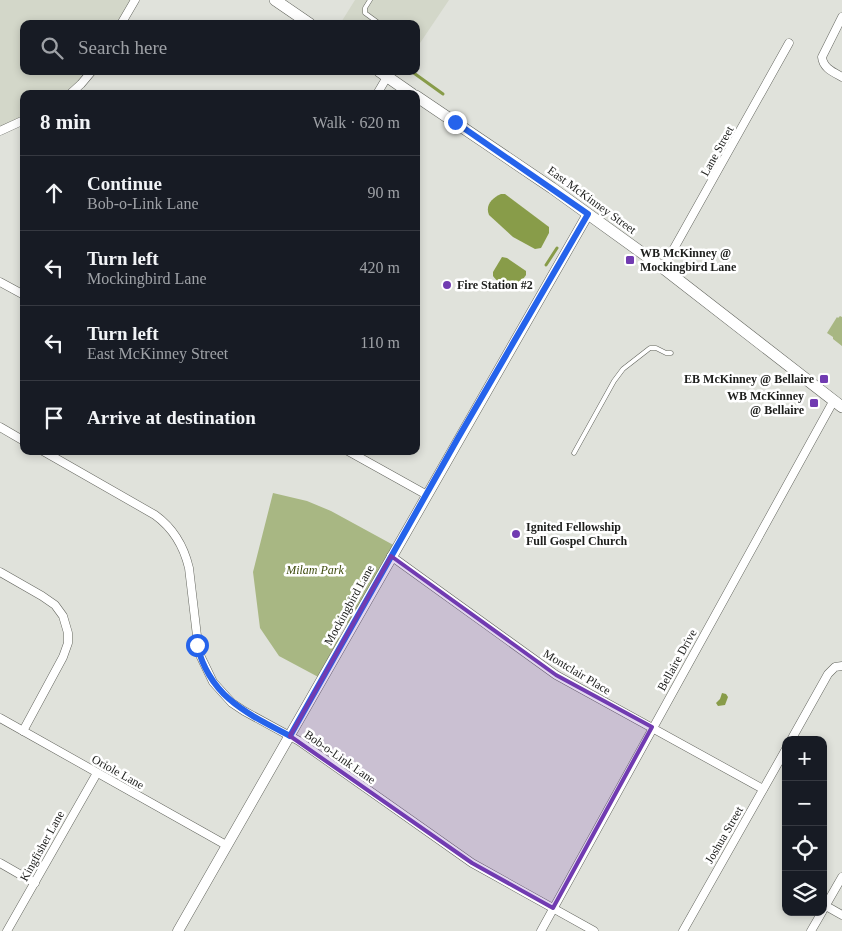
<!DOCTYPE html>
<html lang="en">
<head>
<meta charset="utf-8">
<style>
  body { margin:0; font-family:Georgia,serif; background:#242831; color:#f1f3f6 }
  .controls { position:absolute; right:15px; bottom:15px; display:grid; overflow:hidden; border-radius:10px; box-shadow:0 2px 8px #0003 }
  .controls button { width:45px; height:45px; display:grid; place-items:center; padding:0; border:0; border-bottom:1px solid #363941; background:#171b24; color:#f1f3f6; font:25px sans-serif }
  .stop { position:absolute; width:15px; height:15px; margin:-11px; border:4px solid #2563eb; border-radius:50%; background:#fff }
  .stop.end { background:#2563eb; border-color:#fff; box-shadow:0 1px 5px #0008 }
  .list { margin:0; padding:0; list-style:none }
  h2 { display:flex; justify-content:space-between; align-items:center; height:65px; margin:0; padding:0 20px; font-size:21px }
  h2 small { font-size:16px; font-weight:400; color:#9ea1a6 }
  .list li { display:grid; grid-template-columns:32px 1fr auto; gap:15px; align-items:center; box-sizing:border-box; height:75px; padding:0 20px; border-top:1px solid #363941 }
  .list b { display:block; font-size:19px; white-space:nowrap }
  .list p { margin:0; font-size:16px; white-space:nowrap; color:#9ea1a6 }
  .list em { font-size:16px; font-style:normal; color:#9ea1a6 }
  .icon { flex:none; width:28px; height:28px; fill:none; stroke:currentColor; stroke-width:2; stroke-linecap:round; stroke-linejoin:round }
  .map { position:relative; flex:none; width:842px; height:931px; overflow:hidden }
  .search { position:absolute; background:#171b24; box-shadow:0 2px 8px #0003; left:20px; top:20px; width:400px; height:55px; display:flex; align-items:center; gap:12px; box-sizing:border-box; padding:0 18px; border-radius:10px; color:#9ea1a6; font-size:19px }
  .panel { position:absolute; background:#171b24; box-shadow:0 2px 8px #0003; left:20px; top:90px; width:400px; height:365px; border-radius:10px }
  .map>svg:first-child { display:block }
  .built { fill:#d3d7c9 }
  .green { fill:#a8b783 }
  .water { fill:#889c49 }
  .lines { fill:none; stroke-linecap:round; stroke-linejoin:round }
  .stream { stroke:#889c49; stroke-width:3 }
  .service-casing { stroke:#64665f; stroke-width:5 }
  .minor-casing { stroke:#64665f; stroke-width:9 }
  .tertiary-casing { stroke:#64665f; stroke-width:11 }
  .secondary-casing { stroke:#64665f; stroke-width:12 }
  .service { stroke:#fff; stroke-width:4 }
  .minor { stroke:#fff; stroke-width:8 }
  .tertiary { stroke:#fff; stroke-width:10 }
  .secondary { stroke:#fff; stroke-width:11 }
  .route { stroke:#2563eb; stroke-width:6 }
  .marked { fill:#713bb1; fill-opacity:0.2; stroke:#713bb1; stroke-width:4; stroke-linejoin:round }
  .poi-dot { fill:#713bb1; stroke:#fff; stroke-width:2 }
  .labels { text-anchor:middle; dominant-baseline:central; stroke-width:5; stroke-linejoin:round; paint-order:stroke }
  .street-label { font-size:12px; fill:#1d1e1c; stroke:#fff }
  .poi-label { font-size:12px; font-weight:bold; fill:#1d1e1c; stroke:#fff; text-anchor:start }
  .park-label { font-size:12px; font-style:italic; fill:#3e4b0d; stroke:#fff }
</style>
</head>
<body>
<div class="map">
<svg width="842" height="931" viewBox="0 0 842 931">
  <rect width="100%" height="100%" fill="#e0e2db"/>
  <g class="built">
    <path d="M 0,0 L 135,0 L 121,24 L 24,24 L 24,71 L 92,71 L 70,94 L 24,94 L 24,120 L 0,131 Z"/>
    <path d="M 355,0 L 449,0 L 416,49 L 416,24 L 340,24 Z"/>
  </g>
  <g class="green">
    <path d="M 840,316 L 842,317 L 842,346 L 833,339 L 833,337 L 827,333 L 837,317 L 838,318 Z"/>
    <path d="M 273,493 L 307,501 L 331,511 L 397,547 L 352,626 L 345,622 L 340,624 L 336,632 L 337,637 L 344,641 L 322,679 L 279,656 L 260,628 L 253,572 Z"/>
  </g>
  <g class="water">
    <path d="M 501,194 L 505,194 L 549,227 L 549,233 L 541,248 L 535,249 L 513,237 L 489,215 C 485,205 492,198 501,194 Z"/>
    <path d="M 502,257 L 507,258 L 526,271 L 526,275 L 516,289 C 508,289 497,282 493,276 L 493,272 Z"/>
    <path d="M 722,693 L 726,694 L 728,697 L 725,705 L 718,706 L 716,703 L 720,699 Z"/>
  </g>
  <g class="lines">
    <g class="stream">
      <path d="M 336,22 L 339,24"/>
      <path d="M 411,71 L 443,94"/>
      <path d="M 546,265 L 557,248"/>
    </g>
    <defs>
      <g id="service">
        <path d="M 370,0 L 365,8 L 365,13 L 380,24"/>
        <path d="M 574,453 L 614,381 L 623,369 L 650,348 L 656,348 L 666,353 L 671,353"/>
      </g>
      <g id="minor">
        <path d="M 842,17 L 822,57 C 823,68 833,72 842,77"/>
        <path d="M 121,24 L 135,0"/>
        <path d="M 70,94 L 81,84 L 92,71"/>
        <path d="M 377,94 L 387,77"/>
        <path d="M 0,131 L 24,120"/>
        <path d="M 663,268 L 789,43"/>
        <path d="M 0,282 L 24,295"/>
        <path d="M 0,427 L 24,441"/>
        <path d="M 43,451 L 155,515 C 173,528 184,547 189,568 L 199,653 L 213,682 L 232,703 L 244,711 L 299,741 L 472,863 L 594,931"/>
        <path d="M 348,451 L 427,495"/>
        <path d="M 391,556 L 556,675 L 763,789"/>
        <path d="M 0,572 L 42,596 L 55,605 L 63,616 L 68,633 L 68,643 L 63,657 L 23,731"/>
        <path d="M 0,718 L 226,845"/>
        <path d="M 791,740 L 828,674 L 835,667 L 842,666"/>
        <path d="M 0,863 L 35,883"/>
        <path d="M 826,906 L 842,915"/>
        <path d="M 823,910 L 842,877"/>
        <path d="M 7,931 L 97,773"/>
        <path d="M 541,931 L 834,400"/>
        <path d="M 683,931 L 786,749"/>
        <path d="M 811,931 L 822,912"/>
      </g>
      <path id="tertiary" d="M 178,931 L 588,214"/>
      <g id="secondary">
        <path d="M 275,0 L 310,24"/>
        <path d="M 379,71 L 412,94"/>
        <path d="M 416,96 L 552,188 L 663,268 L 842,407"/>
      </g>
    </defs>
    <use href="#service" class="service-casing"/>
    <use href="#minor" class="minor-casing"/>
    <use href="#tertiary" class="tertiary-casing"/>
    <use href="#secondary" class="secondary-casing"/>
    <use href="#service" class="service"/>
    <use href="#minor" class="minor"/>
    <use href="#tertiary" class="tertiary"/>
    <use href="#secondary" class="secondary"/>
  </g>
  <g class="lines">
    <path class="route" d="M 197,645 C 210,697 246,713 290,736 L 458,438 L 588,214 L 455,122"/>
  </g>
  <path class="marked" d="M 391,556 L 556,675 L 652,727 L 553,908 L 472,863 L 290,736 Z"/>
  <g class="poi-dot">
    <rect x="625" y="255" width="10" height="10" rx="2.5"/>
    <circle cx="447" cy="285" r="5"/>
    <rect x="819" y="374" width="10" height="10" rx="2.5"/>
    <rect x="809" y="398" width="10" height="10" rx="2.5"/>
    <circle cx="516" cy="534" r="5"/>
  </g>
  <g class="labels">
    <g class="street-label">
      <text transform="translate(717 151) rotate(-61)">Lane Street</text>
      <text transform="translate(592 200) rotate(36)">East McKinney Street</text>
      <text transform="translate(349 605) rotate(-61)">Mockingbird Lane</text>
      <text transform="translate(677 660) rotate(-61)">Bellaire Drive</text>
      <text transform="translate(577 672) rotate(31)">Montclair Place</text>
      <text transform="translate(340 757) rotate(35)">Bob-o-Link Lane</text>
      <text transform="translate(118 772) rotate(29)">Oriole Lane</text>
      <text transform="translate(724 835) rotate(-60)">Joshua Street</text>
      <text transform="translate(42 846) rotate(-61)">Kingfisher Lane</text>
    </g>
    <g class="poi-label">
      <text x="640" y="253">WB McKinney @<tspan x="640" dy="14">Mockingbird Lane</tspan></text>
      <text x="457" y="285">Fire Station #2</text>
      <text x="814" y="379" text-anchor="end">EB McKinney @ Bellaire</text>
      <text x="804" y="396" text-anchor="end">WB McKinney<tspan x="804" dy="14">@ Bellaire</tspan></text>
      <text x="526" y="527">Ignited Fellowship<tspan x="526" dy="14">Full Gospel Church</tspan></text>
    </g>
    <g class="park-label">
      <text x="315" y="570">Milam Park</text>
    </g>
  </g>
</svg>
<div class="controls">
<button>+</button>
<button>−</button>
<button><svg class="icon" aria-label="locate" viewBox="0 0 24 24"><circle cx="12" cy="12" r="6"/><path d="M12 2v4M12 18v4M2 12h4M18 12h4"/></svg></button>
<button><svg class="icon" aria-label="layers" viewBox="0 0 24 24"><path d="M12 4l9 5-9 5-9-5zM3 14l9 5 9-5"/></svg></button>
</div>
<div class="stop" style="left:197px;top:645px"></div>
<div class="stop end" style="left:455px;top:122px"></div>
<div class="search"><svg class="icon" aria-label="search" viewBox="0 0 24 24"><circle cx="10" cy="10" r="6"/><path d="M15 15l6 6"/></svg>Search here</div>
<section class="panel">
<h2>8 min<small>Walk · 620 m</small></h2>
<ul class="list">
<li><svg class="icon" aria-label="ahead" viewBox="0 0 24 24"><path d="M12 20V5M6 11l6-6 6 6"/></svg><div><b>Continue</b><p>Bob-o-Link Lane</p></div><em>90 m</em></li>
<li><svg class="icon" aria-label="left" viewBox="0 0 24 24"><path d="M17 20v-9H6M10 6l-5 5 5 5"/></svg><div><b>Turn left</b><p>Mockingbird Lane</p></div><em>420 m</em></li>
<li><svg class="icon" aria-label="left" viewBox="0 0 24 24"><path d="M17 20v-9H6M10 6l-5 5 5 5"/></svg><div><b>Turn left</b><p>East McKinney Street</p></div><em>110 m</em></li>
<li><svg class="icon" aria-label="arrive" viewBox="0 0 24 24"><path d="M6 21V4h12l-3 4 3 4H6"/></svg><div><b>Arrive at destination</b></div></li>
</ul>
</section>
</div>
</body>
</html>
